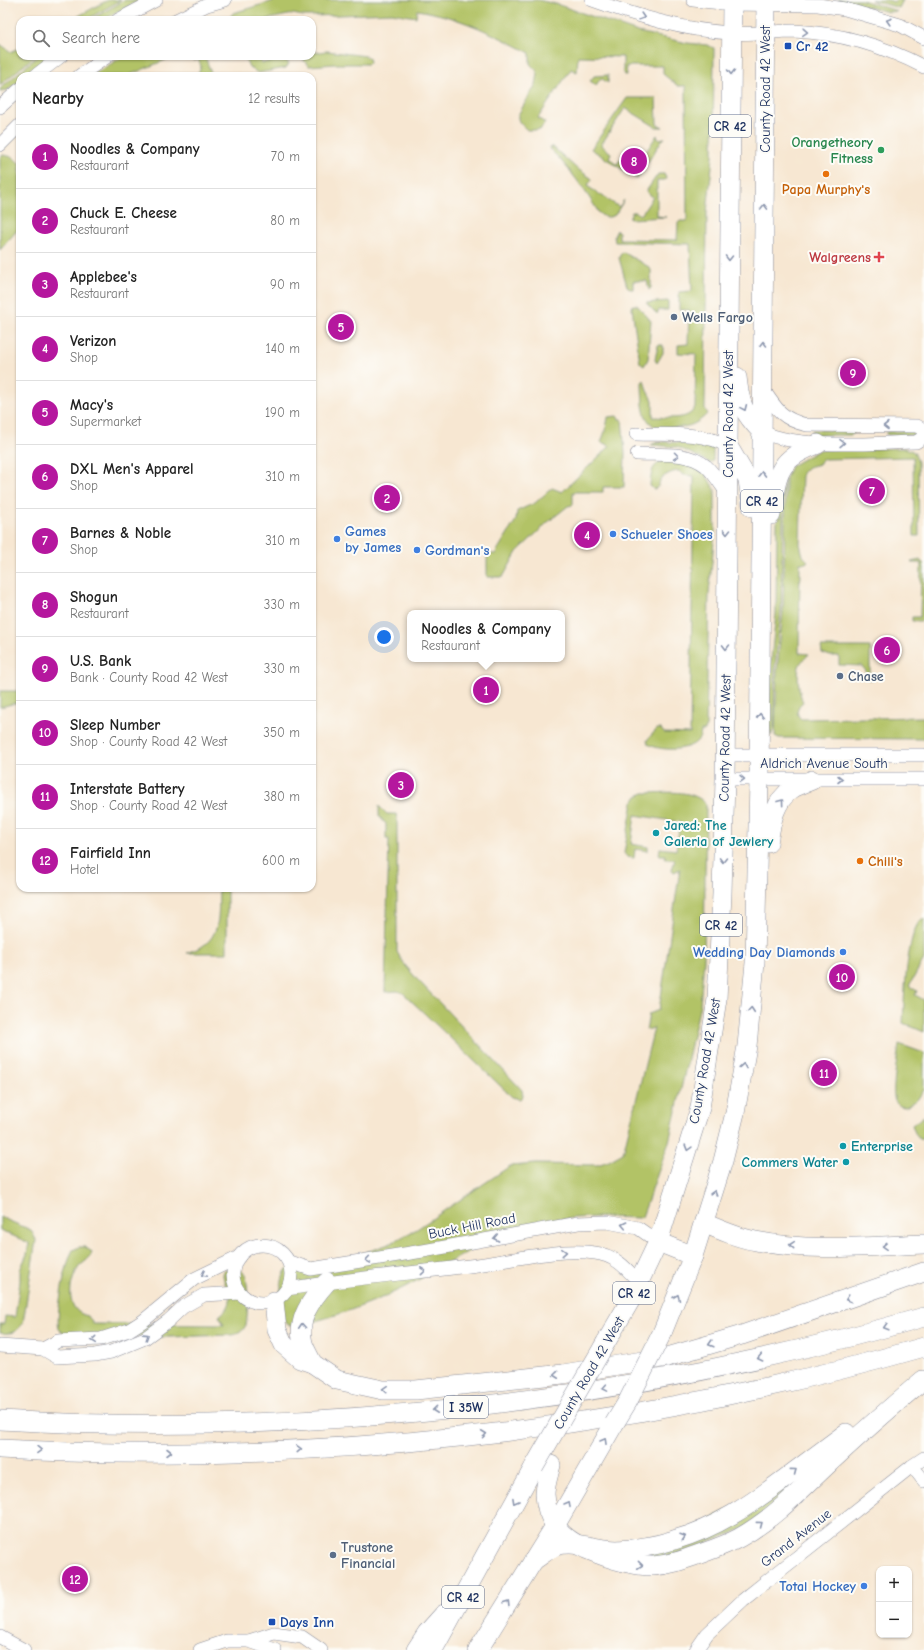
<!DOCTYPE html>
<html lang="en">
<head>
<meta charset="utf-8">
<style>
  body { margin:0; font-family:"Comic Neue",sans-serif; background:#f2f2f2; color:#222 }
  .controls { position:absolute; right:12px; bottom:12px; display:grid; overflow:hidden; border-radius:8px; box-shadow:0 1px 3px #0004 }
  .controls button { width:36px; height:36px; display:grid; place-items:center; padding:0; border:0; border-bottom:1px solid #e0e0e0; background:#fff; color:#222; font:20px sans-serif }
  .you { position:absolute; left:384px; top:637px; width:14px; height:14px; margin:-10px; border:3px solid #fff; border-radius:50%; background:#1a73e8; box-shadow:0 0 0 6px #1a73e833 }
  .badge { display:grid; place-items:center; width:26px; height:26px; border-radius:50%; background:#b5179e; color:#fff; font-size:13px; font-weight:700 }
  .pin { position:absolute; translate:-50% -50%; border:2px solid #fff; box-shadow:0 1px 4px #0006 }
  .popup { position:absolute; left:407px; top:610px; width:158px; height:52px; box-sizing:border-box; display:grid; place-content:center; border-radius:8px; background:#fff; filter:drop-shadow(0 1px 3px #0005); font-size:13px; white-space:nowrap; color:#767676 }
  .popup b { font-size:15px; color:#222 }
  .popup::after { content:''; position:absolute; left:50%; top:100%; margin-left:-8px; border:8px solid transparent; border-top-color:#fff }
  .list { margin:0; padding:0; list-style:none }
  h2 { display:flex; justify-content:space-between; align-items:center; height:52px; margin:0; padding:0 16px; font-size:17px }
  h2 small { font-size:13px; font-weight:400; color:#767676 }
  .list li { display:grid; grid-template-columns:26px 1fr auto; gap:12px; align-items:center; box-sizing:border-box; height:64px; padding:0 16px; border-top:1px solid #e0e0e0 }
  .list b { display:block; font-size:15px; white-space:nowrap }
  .list p { margin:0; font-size:13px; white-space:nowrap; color:#767676 }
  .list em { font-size:13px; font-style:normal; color:#767676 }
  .icon { flex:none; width:22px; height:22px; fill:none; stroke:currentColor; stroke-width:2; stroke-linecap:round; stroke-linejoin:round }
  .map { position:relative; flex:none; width:924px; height:1650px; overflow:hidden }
  .search { position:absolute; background:#fff; box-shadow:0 1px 3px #0004; left:16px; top:16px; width:300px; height:44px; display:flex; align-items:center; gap:10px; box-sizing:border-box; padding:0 14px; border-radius:12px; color:#767676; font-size:15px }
  .panel { position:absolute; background:#fff; box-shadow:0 1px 3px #0004; left:16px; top:72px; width:300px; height:820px; border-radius:12px }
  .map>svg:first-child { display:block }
  .green { fill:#b2c366; stroke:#667962 }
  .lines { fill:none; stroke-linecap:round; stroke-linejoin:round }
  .minor-casing { stroke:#898b98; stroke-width:14 }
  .highway-casing { stroke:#898b98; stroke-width:20 }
  .minor { stroke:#fff; stroke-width:13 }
  .highway { stroke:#fff; stroke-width:19 }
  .highway-bridge-casing { stroke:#898b98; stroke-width:20; stroke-linecap:butt }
  .highway-bridge { stroke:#fff; stroke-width:19 }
  .oneway { stroke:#8d97ae }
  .transit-dot { fill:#1a4fb4; stroke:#fdfcf7; stroke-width:1.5 }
  .leisure-dot { fill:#2e9e5b; stroke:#fdfcf7; stroke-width:1.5 }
  .food-dot { fill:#e8710a; stroke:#fdfcf7; stroke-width:1.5 }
  .health-dot { fill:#e0444e; stroke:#fdfcf7; stroke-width:1.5 }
  .service-dot { fill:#5c6f8a; stroke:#fdfcf7; stroke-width:1.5 }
  .shop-dot { fill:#3f7fe0; stroke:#fdfcf7; stroke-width:1.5 }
  .culture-dot { fill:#0f9aa8; stroke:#fdfcf7; stroke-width:1.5 }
  .labels { text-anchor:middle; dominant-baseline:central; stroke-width:4; stroke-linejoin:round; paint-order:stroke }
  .shield { fill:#fdfcf7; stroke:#5f6c8c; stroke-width:1 }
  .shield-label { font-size:13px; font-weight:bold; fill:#1b2f5e }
  .transit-label { font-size:14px; font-weight:bold; fill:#164399; stroke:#fdfcf7; text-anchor:start }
  .street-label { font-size:14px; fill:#1b2f5e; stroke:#fdfcf7 }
  .leisure-label { font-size:14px; font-weight:bold; fill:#27864d; stroke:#fdfcf7; text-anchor:end }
  .food-label { font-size:14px; font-weight:bold; fill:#c56008; stroke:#fdfcf7 }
  .health-label { font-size:14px; font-weight:bold; fill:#be3a42; stroke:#fdfcf7; text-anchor:end }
  .service-label { font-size:14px; font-weight:bold; fill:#4e5e75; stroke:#fdfcf7; text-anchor:start }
  .shop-label { font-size:14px; font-weight:bold; fill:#366cbe; stroke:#fdfcf7; text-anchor:start }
  .culture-label { font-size:14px; font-weight:bold; fill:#0d838f; stroke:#fdfcf7; text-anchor:start }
</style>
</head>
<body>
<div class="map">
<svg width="924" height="1650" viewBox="0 0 924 1650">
  <rect width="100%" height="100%" fill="#fdfcf7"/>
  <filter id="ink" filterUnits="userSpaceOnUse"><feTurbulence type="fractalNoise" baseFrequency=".025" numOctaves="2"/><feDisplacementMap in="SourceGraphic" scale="8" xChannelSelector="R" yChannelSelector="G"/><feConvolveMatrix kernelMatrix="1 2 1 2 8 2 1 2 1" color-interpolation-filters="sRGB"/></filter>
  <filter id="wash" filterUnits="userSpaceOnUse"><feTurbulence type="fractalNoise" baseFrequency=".012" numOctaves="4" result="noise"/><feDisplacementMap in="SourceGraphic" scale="16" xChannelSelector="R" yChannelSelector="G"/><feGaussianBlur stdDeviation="0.9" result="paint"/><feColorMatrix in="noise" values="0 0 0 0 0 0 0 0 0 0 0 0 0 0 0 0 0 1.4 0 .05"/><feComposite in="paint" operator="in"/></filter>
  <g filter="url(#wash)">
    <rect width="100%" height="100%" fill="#f7e7d2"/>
    <g class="green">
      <path d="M 108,0 L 121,0 L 86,20 L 71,20 Z"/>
      <path d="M 125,0 L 140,0 L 103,20 L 90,20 Z"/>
      <path d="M 277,0 L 538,0 L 556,4 L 638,32 L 687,43 L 707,45 L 714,48 L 713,157 L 707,212 L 705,410 L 708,413 C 691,431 679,427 656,427 C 641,420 643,401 642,386 L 642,382 L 644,380 L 647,391 L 653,400 L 653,417 C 667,417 689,422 695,407 L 696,354 L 678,353 L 678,345 L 688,344 L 689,310 L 679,310 L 679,292 L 692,291 L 690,244 L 616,242 L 615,242 L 614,236 L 617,230 L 619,232 L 619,239 L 677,240 L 678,223 L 680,221 L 687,221 L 686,86 L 678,86 L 663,74 L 663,66 L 626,66 L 627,75 L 624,75 L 623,73 L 623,57 L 578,56 L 577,72 L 571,69 L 538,118 L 545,123 L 540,130 L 527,130 C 522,125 517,122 518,115 L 536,84 L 538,74 L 536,70 L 530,64 L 530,53 C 494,34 458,16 417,10 L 416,17 L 392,13 L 314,16 L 303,16 L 293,14 L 264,20 L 231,20 L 230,17 L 233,13 Z"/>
      <path d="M 838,0 L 862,0 L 897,11 L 889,12 Z"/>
      <path d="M 871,0 L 888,0 L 894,2 L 895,0 L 903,0 L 899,8 Z"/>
      <path d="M 0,44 L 11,52 L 20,47 L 20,56 L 35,56 L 0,85 Z"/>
      <path d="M 327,51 L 366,56 L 369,58 L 370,62 L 368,64 L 335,64 L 309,66 L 304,61 L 304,56 L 312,56 L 312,53 Z"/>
      <path d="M 38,56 L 49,56 L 24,76 L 20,76 L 20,80 L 8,90 L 0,91 L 0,89 L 4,85 Z"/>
      <path d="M 124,56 L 175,56 L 127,76 L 91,76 Z"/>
      <path d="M 192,56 L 205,56 L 212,76 L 193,76 L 199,72 L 201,66 L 198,59 L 194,61 Z"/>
      <path d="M 244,56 L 259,56 L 262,63 L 285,59 L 289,64 L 286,68 L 258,73 L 249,67 Z"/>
      <path d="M 608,75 L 608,83 L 601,78 L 596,85 L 590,81 L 594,76 Z"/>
      <path d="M 627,98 L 656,98 L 657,124 L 663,127 L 656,127 L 625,108 L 601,145 L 611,153 L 609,158 L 617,164 L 621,159 L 630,166 L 634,161 L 638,164 L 657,135 L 658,139 L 665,138 L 662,140 L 637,179 L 591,149 Z"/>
      <path d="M 550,147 L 553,147 L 576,168 L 591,178 L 592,180 L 587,186 L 619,207 L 624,200 L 615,215 C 609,218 604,218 599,213 C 585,190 570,169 550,149 Z"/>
      <path d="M 3,155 L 13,157 L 20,164 L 20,227 L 0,250 L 0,157 Z"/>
      <path d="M 658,174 L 664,174 L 666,178 L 665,180 L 657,180 L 657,216 L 666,217 L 630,219 L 630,216 L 632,212 L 636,212 L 641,215 L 653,197 L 647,193 L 647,190 Z"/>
      <path d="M 623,252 L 649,267 L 651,270 L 651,288 L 649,290 L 647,281 L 633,281 L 633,289 L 630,289 L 627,286 L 619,258 L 621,253 Z"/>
      <path d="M 668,301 L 668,310 L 659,310 L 657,314 L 646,303 Z"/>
      <path d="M 633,305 L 637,305 L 651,321 L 648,359 L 644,366 L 640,363 L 632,308 Z"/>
      <path d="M 658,345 L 663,345 L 663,353 L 657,363 L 655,360 Z"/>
      <path d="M 617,416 L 619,419 L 622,419 L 625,453 L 624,487 L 603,487 L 603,492 L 573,492 L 573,505 L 568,506 L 548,522 L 517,552 L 503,577 L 487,577 L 487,554 L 495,554 L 516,520 L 517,511 L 535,503 L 552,488 L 562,492 L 610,446 L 601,442 L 606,429 L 608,417 Z"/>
      <path d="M 812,430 L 853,431 L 854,433 L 851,435 L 812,435 Z"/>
      <path d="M 916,430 L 918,434 L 915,435 L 887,435 L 886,433 L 886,432 Z"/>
      <path d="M 664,442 L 706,444 L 713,447 L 713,461 L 710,463 L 686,451 L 677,447 L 651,445 L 655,443 Z"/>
      <path d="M 906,448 L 914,452 L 918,462 L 919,536 L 914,536 L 913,457 L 826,459 L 822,459 L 820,464 L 808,467 L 802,473 L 800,544 L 803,556 L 808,561 L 806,563 L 800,563 L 799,653 L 809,654 C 807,657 802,660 800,664 C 796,672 799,694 803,702 C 797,706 795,714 801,719 L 924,717 L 924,739 L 779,738 L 775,736 L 777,670 L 783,611 L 786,478 L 791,466 L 819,450 Z"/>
      <path d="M 674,460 L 689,462 L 705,473 L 715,490 L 715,530 L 709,594 L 706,727 L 705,731 L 701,731 C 701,753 660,752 648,744 L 647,740 L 657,729 L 661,729 L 664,733 L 690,734 L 694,476 L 684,475 L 679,471 C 673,471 665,475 661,479 C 658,484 660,487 654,489 L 650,486 C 651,467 654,461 674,460 Z"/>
      <path d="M 784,479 L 781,611 L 775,667 L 774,728 L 771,736 L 769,725 L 770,669 L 776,614 L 777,521 Z"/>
      <path d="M 920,560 L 923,563 L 924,568 L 924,621 L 912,621 L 912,617 L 920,617 L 921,563 L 912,563 L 911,562 Z"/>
      <path d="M 821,647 L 870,647 L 870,680 L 866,678 L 866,671 L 862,666 L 839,665 L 839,656 L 830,656 L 822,653 Z"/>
      <path d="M 0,691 L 20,691 L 20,702 L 0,707 Z"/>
      <path d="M 644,793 C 664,793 692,788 706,804 L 704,961 L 700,1005 L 669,1142 L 642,1217 L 639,1218 C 600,1217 560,1215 522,1227 C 480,1242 442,1268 403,1288 C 369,1305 333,1317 297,1326 C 293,1326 288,1326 285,1322 C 278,1312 279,1278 287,1269 L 358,1255 L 389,1244 L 417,1229 L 510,1166 L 536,1164 L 597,1165 L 609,1161 L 623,1153 L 654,1028 L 646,1030 L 649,1014 L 659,1010 L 680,869 L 674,872 L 672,870 L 675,859 L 665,859 L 666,855 L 659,855 L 660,848 L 676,850 L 680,822 L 635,815 L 631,844 L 648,847 L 648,851 L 635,849 L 634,858 L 627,857 L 624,853 L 633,802 L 637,796 Z"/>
      <path d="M 379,806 L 387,814 L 396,814 L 397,819 L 397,952 L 405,965 L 416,978 L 522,1090 L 523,1096 L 520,1099 L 512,1097 L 403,993 L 397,991 L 385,992 L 389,839 L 386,839 L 386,824 L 379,816 Z"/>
      <path d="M 219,888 L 227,888 L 227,953 L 187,953 C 192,950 200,949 204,945 C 222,933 218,907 219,888 Z"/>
      <path d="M 924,918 L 924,959 L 909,986 L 917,991 L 915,995 L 924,1000 L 924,1032 L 903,1023 C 904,1004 906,924 924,918 Z"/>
      <path d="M 899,1044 L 924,1053 L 924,1090 L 917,1100 L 906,1107 C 902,1107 898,1106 895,1101 C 891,1092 898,1055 899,1044 Z"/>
      <path d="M 924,1116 L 924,1136 L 921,1140 L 915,1133 L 912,1125 Z"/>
      <path d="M 0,1217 L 31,1230 L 36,1240 L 23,1323 C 17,1333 10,1334 0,1333 L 0,1324 L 4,1324 L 5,1316 L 15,1317 L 20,1281 L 20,1270 L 27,1254 L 29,1243 L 0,1230 Z"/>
      <path d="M 79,1247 L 85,1247 L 92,1252 C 90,1261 81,1262 77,1270 C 68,1286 66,1312 88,1316 L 93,1324 L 224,1325 L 219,1316 C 239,1301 226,1294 223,1275 L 224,1271 L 235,1268 C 239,1269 243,1271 245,1275 C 249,1283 248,1316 246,1325 C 242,1332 239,1334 232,1335 L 169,1337 L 66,1335 L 59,1329 C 55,1316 66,1261 73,1250 Z"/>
      <path d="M 818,1465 L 747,1527 L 668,1559 L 637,1555 Z"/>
    </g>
  </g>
  <g filter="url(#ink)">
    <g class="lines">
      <defs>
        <g id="minor">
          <path d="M 592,0 C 637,16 682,30 730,33 C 751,35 773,31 794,31 C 839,33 884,46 924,67"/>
          <path d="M 693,0 L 731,4 L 818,5 L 845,9 L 900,25 L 924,38"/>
          <path d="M 118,20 L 156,0"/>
          <path d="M 176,20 L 207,5 L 225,0"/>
          <path d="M 35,76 L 61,56"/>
          <path d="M 79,76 L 108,56"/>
          <path d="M 0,107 L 20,89"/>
          <path d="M 0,145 L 20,125"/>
          <path d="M 763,389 C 776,409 783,420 807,425 L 917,426 L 924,430"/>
          <path d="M 762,432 C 803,450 872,443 916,442 L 924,437"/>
          <path d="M 636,434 C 667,435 700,431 728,446"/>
          <path d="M 637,454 C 660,455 687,451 706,466 C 714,473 721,485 727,493"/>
          <path d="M 725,755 L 924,755"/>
          <path d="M 725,779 L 924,779"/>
          <circle cx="262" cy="1274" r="29"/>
          <path d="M 289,1262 L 311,1269 L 423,1251 L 578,1223 L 607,1222 L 638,1228 L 658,1242"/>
          <path d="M 287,1289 C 350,1278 414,1273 477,1265 C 515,1260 557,1248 595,1253 C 615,1255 626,1268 639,1282"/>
          <path d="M 0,1346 L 43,1349 L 57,1357 L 95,1355 L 111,1352 L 145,1338 L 168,1321 L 183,1307 L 204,1295 L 240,1293"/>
          <path d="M 43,1349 L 58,1341 L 101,1339 L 129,1330 L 143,1321 L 194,1279 L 239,1257"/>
          <path d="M 912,1466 L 924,1481"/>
          <path d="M 0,1637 L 24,1650"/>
          <path d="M 249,1641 L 275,1650"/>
          <path d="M 200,1650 L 227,1641 L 249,1641 L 274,1633 L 302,1637 L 321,1650"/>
          <path d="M 696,1650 L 707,1634 L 743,1600 L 912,1466 L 924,1458"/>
        </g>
        <g id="highway">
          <path d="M 737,377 C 740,404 743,413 762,432"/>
          <path d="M 728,446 L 748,480 L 752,507"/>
          <path d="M 771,515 C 777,475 776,459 818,444"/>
          <path d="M 768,843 C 771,824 774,801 792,789 C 798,785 806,783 812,780"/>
          <path d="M 704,1223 C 720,1230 738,1238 756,1241 C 810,1252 869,1246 924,1244"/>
          <path d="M 658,1242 L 693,1256"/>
          <path d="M 274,1301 L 277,1330 L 284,1345 L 300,1359 L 312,1363 L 337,1380 L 383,1390 L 416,1390 L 563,1374 L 667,1357 L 742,1335 L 924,1272"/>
          <path d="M 662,1333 L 693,1256 L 723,1161 L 735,1113 L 747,1046 L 755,963 L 759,780 L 766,0"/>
          <path d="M 606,1342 L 630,1301 L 658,1242 L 700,1108 L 717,999 L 722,894 L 725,779 L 732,0"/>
          <path d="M 312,1363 C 310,1357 305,1350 303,1343 C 296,1319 312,1299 327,1282"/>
          <path d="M 0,1420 C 311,1438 625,1402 924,1317"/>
          <path d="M 0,1449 C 306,1466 629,1432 924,1347"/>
          <path d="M 551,1465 C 549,1474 545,1485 545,1494 C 546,1522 562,1538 586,1549 C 607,1558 630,1566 653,1566 C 669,1565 683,1560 697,1555 C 711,1550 726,1545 739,1538 C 777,1517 807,1483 839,1454 C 866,1429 895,1404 923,1380"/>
          <path d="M 533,1561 C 541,1556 548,1549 556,1546 C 575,1540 597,1550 617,1550 C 636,1549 655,1546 674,1540 C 717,1528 751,1504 787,1477 C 807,1462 826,1448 846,1433"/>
          <path d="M 416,1650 L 427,1633 L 444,1614"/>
          <path d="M 433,1650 L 534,1467"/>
          <path d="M 478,1650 L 555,1526 L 614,1424"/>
        </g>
      </defs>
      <use href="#minor" class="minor-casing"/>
      <use href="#highway" class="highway-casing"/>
      <use href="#minor" class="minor"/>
      <use href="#highway" class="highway"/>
      <defs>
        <g id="highway-bridge">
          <path d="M 614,1424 L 628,1401 L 662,1333"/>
          <path d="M 534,1467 L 606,1342"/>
        </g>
      </defs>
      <use href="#highway-bridge" class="highway-bridge-casing"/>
      <use href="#highway-bridge" class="highway-bridge"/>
    </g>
    <defs><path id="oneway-chevron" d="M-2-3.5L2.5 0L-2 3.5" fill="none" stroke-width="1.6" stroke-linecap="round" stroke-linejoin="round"/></defs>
    <g class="oneway">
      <use href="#oneway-chevron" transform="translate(642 17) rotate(17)"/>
      <use href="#oneway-chevron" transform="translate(889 21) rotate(-163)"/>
      <use href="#oneway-chevron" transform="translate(805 32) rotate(4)"/>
      <use href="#oneway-chevron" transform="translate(731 72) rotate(90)"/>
      <use href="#oneway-chevron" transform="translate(764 207) rotate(-89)"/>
      <use href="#oneway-chevron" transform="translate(729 258) rotate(91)"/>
      <use href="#oneway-chevron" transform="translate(763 344) rotate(-90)"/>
      <use href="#oneway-chevron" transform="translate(744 408) rotate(66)"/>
      <use href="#oneway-chevron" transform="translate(886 426) rotate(-180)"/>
      <use href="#oneway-chevron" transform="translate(842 443) rotate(-1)"/>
      <use href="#oneway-chevron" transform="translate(676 456) rotate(7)"/>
      <use href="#oneway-chevron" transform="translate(762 474) rotate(-89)"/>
      <use href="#oneway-chevron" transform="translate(727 532) rotate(91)"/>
      <use href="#oneway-chevron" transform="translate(726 647) rotate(91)"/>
      <use href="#oneway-chevron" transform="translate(760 716) rotate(-90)"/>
      <use href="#oneway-chevron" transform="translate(742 779) rotate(1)"/>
      <use href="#oneway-chevron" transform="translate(840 779)"/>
      <use href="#oneway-chevron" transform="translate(781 802) rotate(-54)"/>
      <use href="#oneway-chevron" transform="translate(723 860) rotate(91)"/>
      <use href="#oneway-chevron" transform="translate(751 1010) rotate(-85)"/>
      <use href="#oneway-chevron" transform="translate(743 1066) rotate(-80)"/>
      <use href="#oneway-chevron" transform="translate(688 1148) rotate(106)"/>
      <use href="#oneway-chevron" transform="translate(714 1193) rotate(-73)"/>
      <use href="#oneway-chevron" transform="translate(624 1225) rotate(-168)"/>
      <use href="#oneway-chevron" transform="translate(496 1238) rotate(169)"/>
      <use href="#oneway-chevron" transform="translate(792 1245) rotate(-175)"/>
      <use href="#oneway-chevron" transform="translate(885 1246) rotate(177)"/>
      <use href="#oneway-chevron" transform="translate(564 1252) rotate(-4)"/>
      <use href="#oneway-chevron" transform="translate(368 1260) rotate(171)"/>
      <use href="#oneway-chevron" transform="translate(423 1271) rotate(-6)"/>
      <use href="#oneway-chevron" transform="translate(204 1274) rotate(154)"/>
      <use href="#oneway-chevron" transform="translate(677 1297) rotate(-68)"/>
      <use href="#oneway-chevron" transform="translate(848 1299) rotate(161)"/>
      <use href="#oneway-chevron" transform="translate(302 1326) rotate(-93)"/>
      <use href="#oneway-chevron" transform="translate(886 1327) rotate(164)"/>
      <use href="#oneway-chevron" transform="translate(146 1336) rotate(-33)"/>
      <use href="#oneway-chevron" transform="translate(94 1340) rotate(175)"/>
      <use href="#oneway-chevron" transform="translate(711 1344) rotate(164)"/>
      <use href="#oneway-chevron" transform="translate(760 1358) rotate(168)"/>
      <use href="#oneway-chevron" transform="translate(556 1375) rotate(174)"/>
      <use href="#oneway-chevron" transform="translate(605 1388) rotate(170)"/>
      <use href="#oneway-chevron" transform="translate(385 1389) rotate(-176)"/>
      <use href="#oneway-chevron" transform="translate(435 1410) rotate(174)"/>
      <use href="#oneway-chevron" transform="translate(484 1434) rotate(-7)"/>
      <use href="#oneway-chevron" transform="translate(604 1441) rotate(-60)"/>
      <use href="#oneway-chevron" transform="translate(299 1449) rotate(-3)"/>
      <use href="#oneway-chevron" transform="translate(39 1450) rotate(1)"/>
      <use href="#oneway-chevron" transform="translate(169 1452)"/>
      <use href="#oneway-chevron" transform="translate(794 1471) rotate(-37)"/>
      <use href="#oneway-chevron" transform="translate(515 1501) rotate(119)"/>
      <use href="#oneway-chevron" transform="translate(568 1504) rotate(-60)"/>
      <use href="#oneway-chevron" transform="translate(760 1524) rotate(-37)"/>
      <use href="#oneway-chevron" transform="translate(683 1537) rotate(-18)"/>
      <use href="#oneway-chevron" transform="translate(640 1565) rotate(6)"/>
      <use href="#oneway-chevron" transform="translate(507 1603) rotate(-58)"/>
    </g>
  </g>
  <g class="transit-dot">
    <rect x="784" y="42" width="8" height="8" rx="2"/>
    <rect x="268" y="1618" width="8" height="8" rx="2"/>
  </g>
  <circle class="leisure-dot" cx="881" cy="150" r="4"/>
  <g class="food-dot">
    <circle cx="826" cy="174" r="4"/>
    <circle cx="860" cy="861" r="4"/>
  </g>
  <path class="health-dot" d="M877 251h4v4h4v4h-4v4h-4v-4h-4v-4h4z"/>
  <g class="service-dot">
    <circle cx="674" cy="317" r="4"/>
    <circle cx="840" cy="676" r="4"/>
    <circle cx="333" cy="1555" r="4"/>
  </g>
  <g class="shop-dot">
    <circle cx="613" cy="534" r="4"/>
    <circle cx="337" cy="539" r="4"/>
    <circle cx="417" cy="550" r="4"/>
    <circle cx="843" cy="952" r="4"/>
    <circle cx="864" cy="1586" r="4"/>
  </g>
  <g class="culture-dot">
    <circle cx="656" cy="833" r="4"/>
    <circle cx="843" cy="1146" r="4"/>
    <circle cx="846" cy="1162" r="4"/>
  </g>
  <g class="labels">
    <g class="shield">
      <rect x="709" y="115" width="42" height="22" rx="3"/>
      <rect x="741" y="490" width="42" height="22" rx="3"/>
      <rect x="700" y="914" width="42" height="22" rx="3"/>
      <rect x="613" y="1282" width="42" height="22" rx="3"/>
      <rect x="444" y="1396" width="44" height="22" rx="3"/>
      <rect x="442" y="1586" width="42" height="22" rx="3"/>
    </g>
    <g class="shield-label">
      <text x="730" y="126">CR 42</text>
      <text x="762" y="501">CR 42</text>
      <text x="721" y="925">CR 42</text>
      <text x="634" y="1293">CR 42</text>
      <text x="466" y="1407">I 35W</text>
      <text x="463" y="1597">CR 42</text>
    </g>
    <g class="transit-label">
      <text x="796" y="46">Cr 42</text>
      <text x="280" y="1622">Days Inn</text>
    </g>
    <g class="street-label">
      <text transform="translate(765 89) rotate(-90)">County Road 42 West</text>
      <text transform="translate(728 414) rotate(-90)">County Road 42 West</text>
      <text transform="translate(725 738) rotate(-89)">County Road 42 West</text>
      <text x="824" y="763">Aldrich Avenue South</text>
      <text transform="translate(705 1061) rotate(-80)">County Road 42 West</text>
      <text transform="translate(472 1226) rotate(-11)">Buck Hill Road</text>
      <text transform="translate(589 1373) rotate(-60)">County Road 42 West</text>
      <text transform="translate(796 1538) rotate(-38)">Grand Avenue</text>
    </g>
    <g class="leisure-label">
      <text x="873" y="142">Orangetheory<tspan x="873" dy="16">Fitness</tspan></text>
    </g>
    <g class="food-label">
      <text x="826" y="189">Papa Murphy's</text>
      <text x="868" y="861" text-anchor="start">Chili's</text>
    </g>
    <g class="health-label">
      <text x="871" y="257">Walgreens</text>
    </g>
    <g class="service-label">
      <text x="682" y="317">Wells Fargo</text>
      <text x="848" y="676">Chase</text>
      <text x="341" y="1547">Trustone<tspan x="341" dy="16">Financial</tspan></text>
    </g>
    <g class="shop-label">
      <text x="345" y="531">Games<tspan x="345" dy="16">by James</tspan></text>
      <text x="621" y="534">Schueler Shoes</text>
      <text x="425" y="550">Gordman's</text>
      <text x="835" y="952" text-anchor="end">Wedding Day Diamonds</text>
      <text x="856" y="1586" text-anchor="end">Total Hockey</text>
    </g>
    <g class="culture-label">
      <text x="664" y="825">Jared: The<tspan x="664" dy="16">Galeria of Jewlery</tspan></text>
      <text x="851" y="1146">Enterprise</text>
      <text x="838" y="1162" text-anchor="end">Commers Water</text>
    </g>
  </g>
</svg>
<div class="controls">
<button>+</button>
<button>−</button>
</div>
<div class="you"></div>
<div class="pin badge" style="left:486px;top:690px">1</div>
<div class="popup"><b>Noodles &amp; Company</b>Restaurant</div>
<div class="pin badge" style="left:387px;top:498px">2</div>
<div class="pin badge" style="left:401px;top:785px">3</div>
<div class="pin badge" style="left:587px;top:535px">4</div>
<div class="pin badge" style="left:341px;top:327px">5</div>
<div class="pin badge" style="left:887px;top:650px">6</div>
<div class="pin badge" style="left:872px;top:491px">7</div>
<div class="pin badge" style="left:634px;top:161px">8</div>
<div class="pin badge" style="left:853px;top:373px">9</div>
<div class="pin badge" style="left:842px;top:977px">10</div>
<div class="pin badge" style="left:824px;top:1073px">11</div>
<div class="pin badge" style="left:75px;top:1579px">12</div>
<div class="search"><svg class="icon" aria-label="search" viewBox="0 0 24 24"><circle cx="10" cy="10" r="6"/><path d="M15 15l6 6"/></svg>Search here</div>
<section class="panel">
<h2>Nearby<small>12 results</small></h2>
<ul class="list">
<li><span class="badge">1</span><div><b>Noodles &amp; Company</b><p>Restaurant</p></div><em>70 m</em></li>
<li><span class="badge">2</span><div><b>Chuck E. Cheese</b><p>Restaurant</p></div><em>80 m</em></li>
<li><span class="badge">3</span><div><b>Applebee's</b><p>Restaurant</p></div><em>90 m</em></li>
<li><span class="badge">4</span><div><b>Verizon</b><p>Shop</p></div><em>140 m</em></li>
<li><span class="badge">5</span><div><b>Macy's</b><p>Supermarket</p></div><em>190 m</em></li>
<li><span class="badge">6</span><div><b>DXL Men's Apparel</b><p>Shop</p></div><em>310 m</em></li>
<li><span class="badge">7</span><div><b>Barnes &amp; Noble</b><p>Shop</p></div><em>310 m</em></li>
<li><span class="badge">8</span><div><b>Shogun</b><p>Restaurant</p></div><em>330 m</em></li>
<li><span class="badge">9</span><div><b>U.S. Bank</b><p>Bank · County Road 42 West</p></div><em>330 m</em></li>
<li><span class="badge">10</span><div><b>Sleep Number</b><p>Shop · County Road 42 West</p></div><em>350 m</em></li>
<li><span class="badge">11</span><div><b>Interstate Battery</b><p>Shop · County Road 42 West</p></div><em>380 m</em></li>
<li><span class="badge">12</span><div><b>Fairfield Inn</b><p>Hotel</p></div><em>600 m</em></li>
</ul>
</section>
</div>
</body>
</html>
